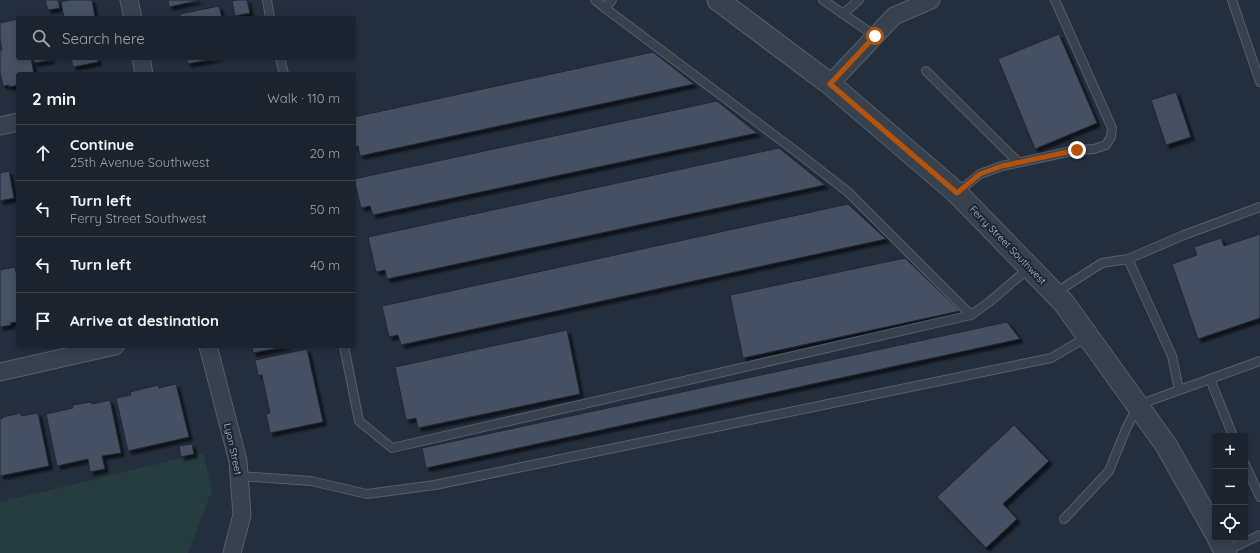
<!DOCTYPE html>
<html lang="en">
<head>
<meta charset="utf-8">
<style>
  body { margin:0; font-family:Quicksand,sans-serif; background:#242b36; color:#f1f3f6 }
  .controls { position:absolute; right:12px; bottom:12px; display:grid; overflow:hidden; border-radius:4px; box-shadow:0 2px 6px #0003 }
  .controls button { width:36px; height:36px; display:grid; place-items:center; padding:0; border:0; border-bottom:1px solid #39404a; background:#1b232e; color:#f1f3f6; font:20px sans-serif }
  .stop { position:absolute; width:12px; height:12px; margin:-9px; border:3px solid #b45309; border-radius:50%; background:#fff }
  .stop.end { background:#b45309; border-color:#fff; box-shadow:0 1px 4px #0008 }
  .list { margin:0; padding:0; list-style:none }
  h2 { display:flex; justify-content:space-between; align-items:center; height:52px; margin:0; padding:0 16px; font-size:17px }
  h2 small { font-size:13px; font-weight:400; color:#a0a4aa }
  .list li { display:grid; grid-template-columns:26px 1fr auto; gap:12px; align-items:center; box-sizing:border-box; height:56px; padding:0 16px; border-top:1px solid #39404a }
  .list b { display:block; font-size:15px; white-space:nowrap }
  .list p { margin:0; font-size:13px; white-space:nowrap; color:#a0a4aa }
  .list em { font-size:13px; font-style:normal; color:#a0a4aa }
  .icon { flex:none; width:22px; height:22px; fill:none; stroke:currentColor; stroke-width:2; stroke-linecap:round; stroke-linejoin:round }
  .map { position:relative; flex:none; width:1260px; height:553px; overflow:hidden }
  .search { position:absolute; background:#1b232e; box-shadow:0 2px 6px #0003; left:16px; top:16px; width:340px; height:44px; display:flex; align-items:center; gap:10px; box-sizing:border-box; padding:0 14px; border-radius:4px; color:#a0a4aa; font-size:15px }
  .panel { position:absolute; background:#1b232e; box-shadow:0 2px 6px #0003; left:16px; top:72px; width:340px; height:276px; border-radius:4px }
  .map>svg:first-child { display:block }
  .green { fill:#263c3f }
  .building { fill:#455162; stroke:#1f2835; filter:url(#shadow) }
  .lines { fill:none; stroke-linecap:round; stroke-linejoin:round }
  .service-casing { stroke:#565f6c; stroke-width:10 }
  .minor-casing { stroke:#565f6c; stroke-width:19 }
  .tertiary-casing { stroke:#565f6c; stroke-width:23 }
  .service { stroke:#38414e; stroke-width:8 }
  .minor { stroke:#38414e; stroke-width:17 }
  .tertiary { stroke:#38414e; stroke-width:21 }
  .route { stroke:#b45309; stroke-width:5 }
  .labels { text-anchor:middle; dominant-baseline:central; stroke-width:4; stroke-linejoin:round; paint-order:stroke }
  .street-label { font-size:10px; fill:#b4bcc9; stroke:#1d2633 }
</style>
</head>
<body>
<div class="map">
<svg width="1260" height="553" viewBox="0 0 1260 553">
  <defs>
    <filter id="shadow"><feDropShadow dx="3.5" dy="3.5" stdDeviation="1" flood-color="#0009"/></filter>
  </defs>
  <rect width="100%" height="100%" fill="#242f3e"/>
  <path class="green" d="M 203,453 L 212,490 L 188,553 L 0,553 L 0,502 Z"/>
  <g class="building">
    <path d="M 45,0 L 58,0 L 60,8 L 48,10 Z"/>
    <path d="M 69,0 L 92,0 L 95,18 L 64,18 L 61,2 Z"/>
    <path d="M 168,0 L 200,0 L 169,7 Z"/>
    <path d="M 237,0 L 247,0 L 250,13 L 235,16 L 232,1 Z"/>
    <path d="M 219,6 L 222,18 L 181,18 L 180,14 Z"/>
    <path d="M 18,19 L 18,58 L 31,58 L 34,74 L 18,74 L 18,85 L 9,87 L 9,85 L 3,86 L 0,72 L 0,50 L 2,50 L 0,39 L 0,23 Z"/>
    <path d="M 1059,34 L 1097,123 L 1035,149 L 998,59 Z"/>
    <path d="M 653,52 L 694,84 L 360,156 L 358,146 L 354,147 L 354,117 Z"/>
    <path d="M 34,58 L 51,58 L 51,60 L 34,63 Z"/>
    <path d="M 71,58 L 97,58 L 98,62 L 73,67 Z"/>
    <path d="M 186,58 L 218,58 L 188,64 Z"/>
    <path d="M 1176,92 L 1191,137 L 1166,145 L 1151,100 Z"/>
    <path d="M 717,101 L 757,133 L 373,215 L 370,206 L 361,208 L 354,179 Z"/>
    <path d="M 779,148 L 825,185 L 387,279 L 385,270 L 376,272 L 368,237 Z"/>
    <path d="M 9,171 L 14,198 L 0,201 L 0,173 Z"/>
    <path d="M 848,204 L 886,239 L 401,345 L 398,335 L 389,337 L 382,306 Z"/>
    <path d="M 1260,234 L 1260,318 L 1198,339 L 1172,264 L 1197,255 L 1194,247 L 1221,238 L 1224,246 Z"/>
    <path d="M 905,258 L 960,311 L 743,358 L 730,295 Z"/>
    <path d="M 15,267 L 18,282 L 18,322 L 10,323 L 11,325 L 0,327 L 0,270 Z"/>
    <path d="M 1007,322 L 1020,339 L 426,468 L 422,448 Z"/>
    <path d="M 567,330 L 580,394 L 418,428 L 416,418 L 406,420 L 395,367 Z"/>
    <path d="M 252,346 L 289,346 L 253,353 Z"/>
    <path d="M 307,349 L 323,422 L 270,433 L 266,414 L 270,413 L 262,375 L 258,375 L 255,360 Z"/>
    <path d="M 176,384 L 189,437 L 128,451 L 116,398 L 131,395 L 130,392 L 158,385 L 159,388 Z"/>
    <path d="M 110,400 L 121,453 L 102,456 L 105,469 L 90,472 L 88,459 L 57,466 L 46,414 L 73,408 L 72,405 L 91,402 L 92,404 Z"/>
    <path d="M 21,413 L 21,416 L 38,413 L 49,466 L 0,476 L 0,419 L 3,418 L 3,417 Z"/>
    <path d="M 1014,425 L 1049,461 L 1003,504 L 1017,519 L 986,548 L 937,497 Z"/>
    <path d="M 192,444 L 194,454 L 181,457 L 179,446 Z"/>
  </g>
  <g class="lines">
    <defs>
      <g id="service">
        <path d="M 267,0 L 270,18"/>
        <path d="M 595,0 L 605,8 L 612,0"/>
        <path d="M 823,0 L 875,36"/>
        <path d="M 1232,0 L 1260,82"/>
        <path d="M 605,8 L 798,153 L 848,192 L 971,315 L 988,303 L 1029,268"/>
        <path d="M 843,14 L 859,0"/>
        <path d="M 280,58 L 284,74"/>
        <path d="M 926,71 L 1018,162"/>
        <path d="M 957,193 L 980,174 L 1002,166 L 1077,150 L 1094,149 L 1106,145 L 1111,137 L 1112,128 L 1055,0"/>
        <path d="M 1128,259 L 1184,235 L 1260,207"/>
        <path d="M 1055,293 L 1102,263 L 1128,259 L 1172,356 L 1179,390"/>
        <path d="M 344,346 L 359,421 L 392,448 L 971,315"/>
        <path d="M 1210,379 L 1233,436"/>
        <path d="M 1245,464 L 1260,497"/>
        <path d="M 239,476 L 311,481 L 367,494 L 435,485 L 1051,358 L 1087,337"/>
        <path d="M 1064,519 L 1109,471 L 1126,429 L 1138,405 L 1260,361"/>
        <path d="M 1226,551 L 1260,535"/>
      </g>
      <g id="minor">
        <path d="M 129,0 L 133,18"/>
        <path d="M 141,58 L 144,74"/>
        <path d="M 830,84 L 894,16 L 931,0"/>
        <path d="M 0,126 L 18,122"/>
        <path d="M 208,346 L 238,461 L 242,515 L 232,553"/>
        <path d="M 0,372 L 115,346"/>
      </g>
      <g id="tertiary">
        <path d="M 718,0 L 830,84 L 957,193 L 1064,303 L 1166,445 L 1215,532"/>
        <path d="M 1218,538 L 1226,553"/>
      </g>
    </defs>
    <use href="#service" class="service-casing"/>
    <use href="#minor" class="minor-casing"/>
    <use href="#tertiary" class="tertiary-casing"/>
    <use href="#service" class="service"/>
    <use href="#minor" class="minor"/>
    <use href="#tertiary" class="tertiary"/>
  </g>
  <g class="lines">
    <path class="route" d="M 875,36 L 830,84 L 957,193 L 980,174 L 1002,166 L 1077,150"/>
  </g>
  <g class="labels">
    <g class="street-label">
      <text transform="translate(1008 245) rotate(46)">Ferry Street Southwest</text>
      <text transform="translate(233 449) rotate(78)">Lyon Street</text>
    </g>
  </g>
</svg>
<div class="controls">
<button>+</button>
<button>−</button>
<button><svg class="icon" aria-label="locate" viewBox="0 0 24 24"><circle cx="12" cy="12" r="6"/><path d="M12 2v4M12 18v4M2 12h4M18 12h4"/></svg></button>
</div>
<div class="stop" style="left:875px;top:36px"></div>
<div class="stop end" style="left:1077px;top:150px"></div>
<div class="search"><svg class="icon" aria-label="search" viewBox="0 0 24 24"><circle cx="10" cy="10" r="6"/><path d="M15 15l6 6"/></svg>Search here</div>
<section class="panel">
<h2>2 min<small>Walk · 110 m</small></h2>
<ul class="list">
<li><svg class="icon" aria-label="ahead" viewBox="0 0 24 24"><path d="M12 20V5M6 11l6-6 6 6"/></svg><div><b>Continue</b><p>25th Avenue Southwest</p></div><em>20 m</em></li>
<li><svg class="icon" aria-label="left" viewBox="0 0 24 24"><path d="M17 20v-9H6M10 6l-5 5 5 5"/></svg><div><b>Turn left</b><p>Ferry Street Southwest</p></div><em>50 m</em></li>
<li><svg class="icon" aria-label="left" viewBox="0 0 24 24"><path d="M17 20v-9H6M10 6l-5 5 5 5"/></svg><div><b>Turn left</b></div><em>40 m</em></li>
<li><svg class="icon" aria-label="arrive" viewBox="0 0 24 24"><path d="M6 21V4h12l-3 4 3 4H6"/></svg><div><b>Arrive at destination</b></div></li>
</ul>
</section>
</div>
</body>
</html>
